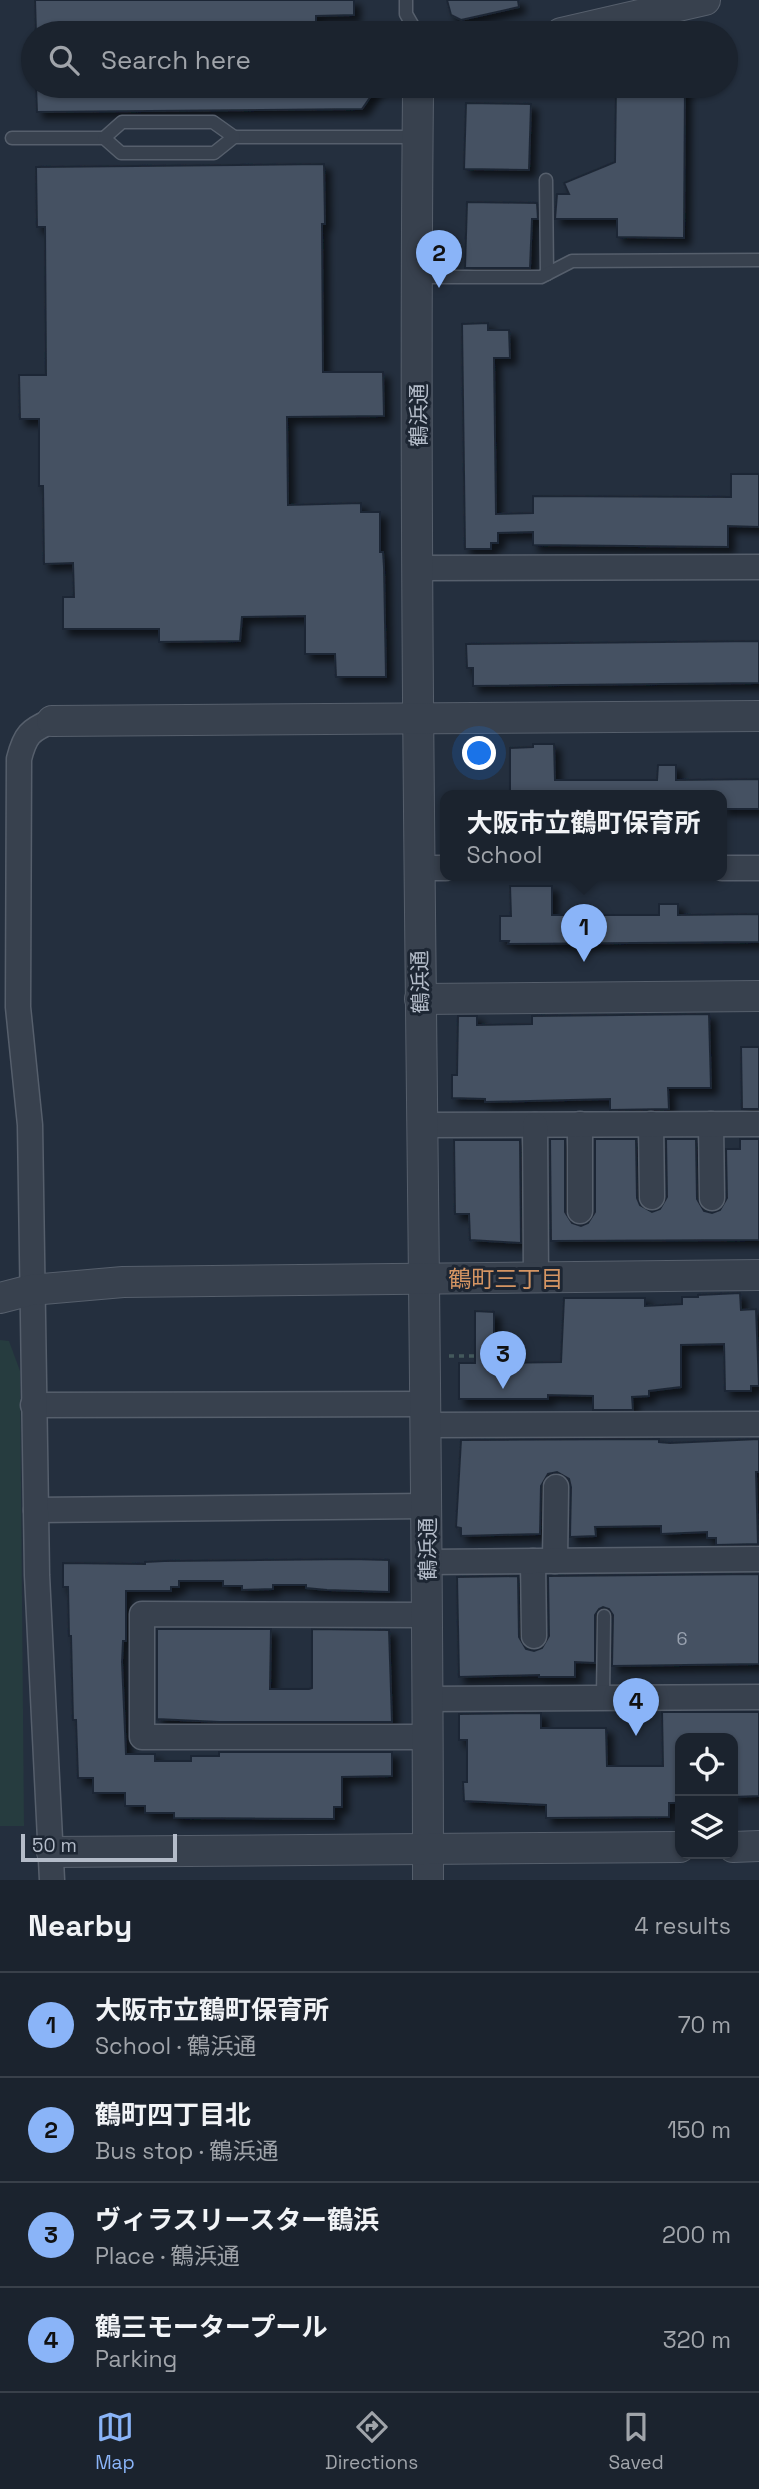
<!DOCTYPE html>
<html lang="en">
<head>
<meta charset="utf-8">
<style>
  body { margin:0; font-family:"Space Grotesk","Noto Sans JP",sans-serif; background:#242b36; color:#f1f3f6 }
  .controls { position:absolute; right:21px; bottom:21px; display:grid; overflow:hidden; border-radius:14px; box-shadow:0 2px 5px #0004 }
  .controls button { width:63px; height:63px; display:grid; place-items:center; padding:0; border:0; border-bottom:2px solid #39404a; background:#1b232e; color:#f1f3f6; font:35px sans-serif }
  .scale { position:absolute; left:21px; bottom:18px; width:156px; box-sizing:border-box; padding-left:7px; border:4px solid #b4bcc9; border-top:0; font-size:19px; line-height:24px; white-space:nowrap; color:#b4bcc9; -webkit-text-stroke:5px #1d2633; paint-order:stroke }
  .you { position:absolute; left:480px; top:754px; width:24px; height:24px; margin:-18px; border:5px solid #fff; border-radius:50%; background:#1a73e8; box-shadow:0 0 0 10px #1a73e833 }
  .badge { display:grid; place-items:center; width:46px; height:46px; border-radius:50%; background:#8ab4f8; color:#111; font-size:23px; font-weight:700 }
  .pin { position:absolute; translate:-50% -58px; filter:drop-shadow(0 2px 4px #0008) }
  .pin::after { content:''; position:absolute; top:37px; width:24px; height:21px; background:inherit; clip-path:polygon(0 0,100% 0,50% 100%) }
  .popup { position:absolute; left:440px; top:790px; width:287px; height:91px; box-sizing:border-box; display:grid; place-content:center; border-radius:14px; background:#1b232e; filter:drop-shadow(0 2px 5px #0005); font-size:23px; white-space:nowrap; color:#a0a4aa }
  .popup b { font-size:26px; color:#f1f3f6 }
  .popup::after { content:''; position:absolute; left:50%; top:100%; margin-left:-14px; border:14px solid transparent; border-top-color:#1b232e }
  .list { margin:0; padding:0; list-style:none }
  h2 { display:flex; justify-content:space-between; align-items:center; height:91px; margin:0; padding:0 28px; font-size:30px }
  h2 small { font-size:23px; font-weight:400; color:#a0a4aa }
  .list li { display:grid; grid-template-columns:46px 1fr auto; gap:21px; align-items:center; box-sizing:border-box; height:105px; padding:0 28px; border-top:2px solid #39404a }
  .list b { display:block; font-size:26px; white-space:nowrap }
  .list p { margin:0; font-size:23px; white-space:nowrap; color:#a0a4aa }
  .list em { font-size:23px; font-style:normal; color:#a0a4aa }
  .icon { flex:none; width:38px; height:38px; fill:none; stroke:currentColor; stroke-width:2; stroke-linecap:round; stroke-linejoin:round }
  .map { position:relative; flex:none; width:759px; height:1880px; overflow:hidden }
  .search { position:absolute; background:#1b232e; box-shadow:0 2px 5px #0004; left:21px; right:21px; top:21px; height:77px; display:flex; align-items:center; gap:18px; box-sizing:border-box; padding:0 24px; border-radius:38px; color:#a0a4aa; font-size:26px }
  .sheet { height:511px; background:#1b232e }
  nav { display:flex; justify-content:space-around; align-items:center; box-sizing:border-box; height:98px; border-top:2px solid #39404a; background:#1b232e; font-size:19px; color:#a0a4aa }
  nav a { display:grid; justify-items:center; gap:4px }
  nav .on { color:#8ab4f8 }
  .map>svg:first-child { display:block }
  .green { fill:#263c3f }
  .building { fill:#455162; stroke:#1f2835; stroke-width:2; filter:url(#shadow) }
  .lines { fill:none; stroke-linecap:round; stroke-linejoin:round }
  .service-casing { stroke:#565f6c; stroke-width:15 }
  .minor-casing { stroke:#565f6c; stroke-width:27 }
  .tertiary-casing { stroke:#565f6c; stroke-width:32 }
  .path { stroke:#44595c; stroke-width:3.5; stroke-dasharray:5 5; stroke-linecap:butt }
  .service { stroke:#38414e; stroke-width:12 }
  .minor { stroke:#38414e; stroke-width:24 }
  .tertiary { stroke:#38414e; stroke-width:30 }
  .labels { text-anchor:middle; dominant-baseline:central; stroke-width:6; stroke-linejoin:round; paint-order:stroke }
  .number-label { font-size:18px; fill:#98a1af }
  .street-label { font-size:21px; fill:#b4bcc9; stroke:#1d2633 }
  .neighbourhood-label { font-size:23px; fill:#d59563; stroke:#1d2633 }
</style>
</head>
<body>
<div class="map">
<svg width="759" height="1880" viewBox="0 0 759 1880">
  <defs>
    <filter id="shadow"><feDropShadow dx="6" dy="6" stdDeviation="3.5" flood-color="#0009"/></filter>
  </defs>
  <rect width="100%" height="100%" fill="#242f3e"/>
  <path class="green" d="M 0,1340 L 9,1341 L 20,1371 L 24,1826 L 0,1826 Z"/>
  <g class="building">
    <path d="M 35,0 L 354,0 L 354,15 L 316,16 L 316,33 L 36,33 Z"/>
    <path d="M 447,0 L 518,0 L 519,7 L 461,20 L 451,15 Z"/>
    <path d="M 36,86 L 378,86 L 362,109 L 37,112 Z"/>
    <path d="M 616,86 L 685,86 L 684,238 L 617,237 L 617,219 L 555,219 L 557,194 L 569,194 L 564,183 L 615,162 Z"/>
    <path d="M 466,103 L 531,104 L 529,170 L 464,169 Z"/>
    <path d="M 324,164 L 325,224 L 322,224 L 323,372 L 383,372 L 384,416 L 287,417 L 288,505 L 361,503 L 361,512 L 380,512 L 380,552 L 383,552 L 384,567 L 386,677 L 336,677 L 335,654 L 305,654 L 305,616 L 242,617 L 240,641 L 159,642 L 159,629 L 63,629 L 63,597 L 74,597 L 73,563 L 44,564 L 43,486 L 39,486 L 39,419 L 20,419 L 19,375 L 46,375 L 45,227 L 37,227 L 36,167 Z"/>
    <path d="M 467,202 L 537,203 L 538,219 L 532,219 L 530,268 L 465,268 Z"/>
    <path d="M 488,323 L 488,330 L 509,330 L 510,358 L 494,358 L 496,514 L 533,513 L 533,496 L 731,497 L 731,474 L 759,474 L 759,527 L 728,526 L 728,547 L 533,545 L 533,532 L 498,533 L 498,543 L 491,543 L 491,549 L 465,549 L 462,324 Z"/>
    <path d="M 759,641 L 759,683 L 473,686 L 473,668 L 467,668 L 466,644 Z"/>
    <path d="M 533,744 L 554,744 L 555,780 L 657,780 L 658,765 L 676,765 L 676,780 L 759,779 L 759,809 L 722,809 L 722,796 L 510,796 L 510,748 L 533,747 Z"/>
    <path d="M 510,886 L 552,886 L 552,915 L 659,915 L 659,904 L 678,904 L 678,915 L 759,914 L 759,942 L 508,944 L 509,941 L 500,941 L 500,916 L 511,916 Z"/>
    <path d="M 709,1014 L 711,1088 L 668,1088 L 669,1109 L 610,1110 L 610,1099 L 485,1102 L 485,1099 L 452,1098 L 452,1075 L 457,1075 L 458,1016 L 477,1016 L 477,1025 L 532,1024 L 532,1016 Z"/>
    <path d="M 741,1047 L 759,1047 L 759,1109 L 742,1109 Z"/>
    <path d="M 550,1139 L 565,1139 L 565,1212 L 572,1223 L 581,1226 L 588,1223 L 595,1212 L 595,1139 L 636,1139 L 637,1198 L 640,1205 L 652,1212 L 660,1209 L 667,1197 L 666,1139 L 696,1139 L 697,1199 L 704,1211 L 712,1213 L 720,1210 L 727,1198 L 726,1149 L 740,1149 L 740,1139 L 759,1139 L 759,1240 L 551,1241 Z"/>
    <path d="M 454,1140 L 520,1140 L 521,1243 L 470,1240 L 469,1214 L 455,1214 Z"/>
    <path d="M 740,1293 L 741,1310 L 756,1309 L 759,1386 L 751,1386 L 751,1391 L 725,1391 L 724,1344 L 681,1345 L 681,1387 L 649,1391 L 649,1396 L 632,1397 L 633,1410 L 593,1410 L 593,1396 L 548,1395 L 548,1399 L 459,1399 L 459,1363 L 475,1363 L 475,1311 L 494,1312 L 494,1363 L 561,1362 L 564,1298 L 645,1298 L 645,1306 L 682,1304 L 682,1297 L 698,1297 L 698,1295 Z"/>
    <path d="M 659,1439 L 659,1442 L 670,1443 L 759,1439 L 759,1472 L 756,1472 L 758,1544 L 716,1545 L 716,1538 L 707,1538 L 707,1532 L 661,1534 L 661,1526 L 595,1527 L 596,1536 L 570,1537 L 571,1487 L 569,1479 L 557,1472 L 548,1474 L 541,1486 L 540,1534 L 461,1536 L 461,1528 L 456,1527 L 461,1440 Z"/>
    <path d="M 352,1559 L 389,1560 L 389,1592 L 327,1590 L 306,1588 L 306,1585 L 273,1585 L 273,1589 L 242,1590 L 242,1586 L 223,1586 L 223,1581 L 179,1581 L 179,1587 L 171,1587 L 171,1591 L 126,1591 L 126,1641 L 123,1641 L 122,1662 L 126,1754 L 155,1754 L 155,1761 L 191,1761 L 191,1756 L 219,1756 L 219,1752 L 392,1752 L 392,1776 L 342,1777 L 342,1807 L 334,1807 L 334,1819 L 174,1818 L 174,1813 L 145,1813 L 145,1806 L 125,1806 L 125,1793 L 93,1793 L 93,1778 L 78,1778 L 76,1720 L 73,1720 L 71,1636 L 69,1636 L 68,1587 L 63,1587 L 63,1563 L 145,1564 L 145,1562 L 164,1561 Z"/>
    <path d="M 759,1574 L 759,1664 L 612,1666 L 613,1615 L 609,1609 L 603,1607 L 599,1609 L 595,1615 L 595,1663 L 575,1662 L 575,1677 L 539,1677 L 539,1675 L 459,1677 L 457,1577 L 518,1576 L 519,1637 L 526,1649 L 534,1651 L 542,1648 L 549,1636 L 548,1576 Z"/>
    <path d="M 157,1629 L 271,1629 L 270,1689 L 309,1689 L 312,1688 L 312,1629 L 389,1630 L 392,1722 L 219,1722 L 157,1719 Z"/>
    <path d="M 662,1712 L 759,1712 L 759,1796 L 733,1797 L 733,1738 L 680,1738 L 680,1803 L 669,1803 L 669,1817 L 546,1818 L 546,1805 L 464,1801 L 463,1782 L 467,1782 L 467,1740 L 459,1740 L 459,1714 L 541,1713 L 541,1728 L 606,1728 L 607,1766 L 663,1766 Z"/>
  </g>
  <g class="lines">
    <defs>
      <g id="service">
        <path d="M 406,0 L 406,14 L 417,33"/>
        <path d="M 12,138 L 104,138 L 121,153 L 214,153 L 234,137 L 417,137"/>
        <path d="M 104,138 L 122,122 L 213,122 L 234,137"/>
        <path d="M 546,180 L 547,274"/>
        <path d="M 418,277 L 541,277 L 572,261 L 759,260"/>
        <path d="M 603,1698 L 604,1616"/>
      </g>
      <g id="minor">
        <path d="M 418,568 L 759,567"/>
        <path d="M 419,868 L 446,868"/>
        <path d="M 722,868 L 759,868"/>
        <path d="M 580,1124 L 580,1211"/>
        <path d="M 651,1124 L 652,1197"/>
        <path d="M 711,1124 L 712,1198"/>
        <path d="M 422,1125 L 759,1124"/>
        <path d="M 535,1125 L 536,1276"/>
        <path d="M 33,1405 L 426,1404"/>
        <path d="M 426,1425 L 759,1424"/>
        <path d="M 36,1510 L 426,1506"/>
        <path d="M 533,1561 L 534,1636"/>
        <path d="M 555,1561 L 556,1487"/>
        <path d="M 427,1562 L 759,1559"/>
        <path d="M 427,1615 L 142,1614 L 142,1737 L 427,1737"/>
        <path d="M 427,1699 L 759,1697"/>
        <path d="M 52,1880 L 37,1575 L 30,1125 L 18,1007 L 19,759 C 25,735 30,730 52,721"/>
      </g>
      <g id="tertiary">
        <path d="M 561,33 L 705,0"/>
        <path d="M 422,86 L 418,93 C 412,689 428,1284 428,1880"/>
        <path d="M 52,721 L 759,716"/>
        <path d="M 420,999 L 759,996"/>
        <path d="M 0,1298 L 31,1290 L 123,1282 L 759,1275"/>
        <path d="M 733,1847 L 759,1846"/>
        <path d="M 52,1852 L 680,1847"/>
      </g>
    </defs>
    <use href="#service" class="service-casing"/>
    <use href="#minor" class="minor-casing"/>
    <use href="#tertiary" class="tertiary-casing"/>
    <path class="path" d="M 449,1356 L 474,1356"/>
    <use href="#service" class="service"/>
    <use href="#minor" class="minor"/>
    <use href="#tertiary" class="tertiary"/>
  </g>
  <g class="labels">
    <g class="number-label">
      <text x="682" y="1638">6</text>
    </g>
    <g class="street-label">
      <text transform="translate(418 415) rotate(-90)">鶴浜通</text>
      <text transform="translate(420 982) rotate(-91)">鶴浜通</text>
      <text transform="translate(427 1549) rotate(-90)">鶴浜通</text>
    </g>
    <g class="neighbourhood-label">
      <text x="506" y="1279">鶴町三丁目</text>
    </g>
  </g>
</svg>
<div class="controls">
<button><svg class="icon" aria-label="locate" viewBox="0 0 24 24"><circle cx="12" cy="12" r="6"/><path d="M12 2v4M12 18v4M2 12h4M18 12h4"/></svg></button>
<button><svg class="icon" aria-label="layers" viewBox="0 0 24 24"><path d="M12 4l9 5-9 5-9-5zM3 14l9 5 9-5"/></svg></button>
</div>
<div class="scale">50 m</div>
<div class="you"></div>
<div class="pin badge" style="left:584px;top:962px">1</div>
<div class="popup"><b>大阪市立鶴町保育所</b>School</div>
<div class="pin badge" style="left:439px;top:288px">2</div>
<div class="pin badge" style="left:503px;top:1389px">3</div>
<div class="pin badge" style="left:636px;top:1736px">4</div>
<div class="search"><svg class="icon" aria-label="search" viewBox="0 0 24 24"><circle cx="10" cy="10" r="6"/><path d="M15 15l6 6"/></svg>Search here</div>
</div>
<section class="sheet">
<h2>Nearby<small>4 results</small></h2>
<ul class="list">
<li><span class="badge">1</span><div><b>大阪市立鶴町保育所</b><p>School · 鶴浜通</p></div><em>70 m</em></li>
<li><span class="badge">2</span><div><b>鶴町四丁目北</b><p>Bus stop · 鶴浜通</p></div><em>150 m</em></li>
<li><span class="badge">3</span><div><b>ヴィラスリースター鶴浜</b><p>Place · 鶴浜通</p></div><em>200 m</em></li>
<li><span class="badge">4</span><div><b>鶴三モータープール</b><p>Parking</p></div><em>320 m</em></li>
</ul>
</section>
<nav>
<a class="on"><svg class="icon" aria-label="map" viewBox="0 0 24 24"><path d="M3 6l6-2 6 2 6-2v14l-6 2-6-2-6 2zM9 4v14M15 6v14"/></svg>Map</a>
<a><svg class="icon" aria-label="directions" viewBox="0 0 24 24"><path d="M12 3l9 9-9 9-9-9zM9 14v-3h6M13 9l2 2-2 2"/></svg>Directions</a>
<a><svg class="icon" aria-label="saved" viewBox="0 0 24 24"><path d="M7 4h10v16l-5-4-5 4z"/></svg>Saved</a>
</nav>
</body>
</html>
